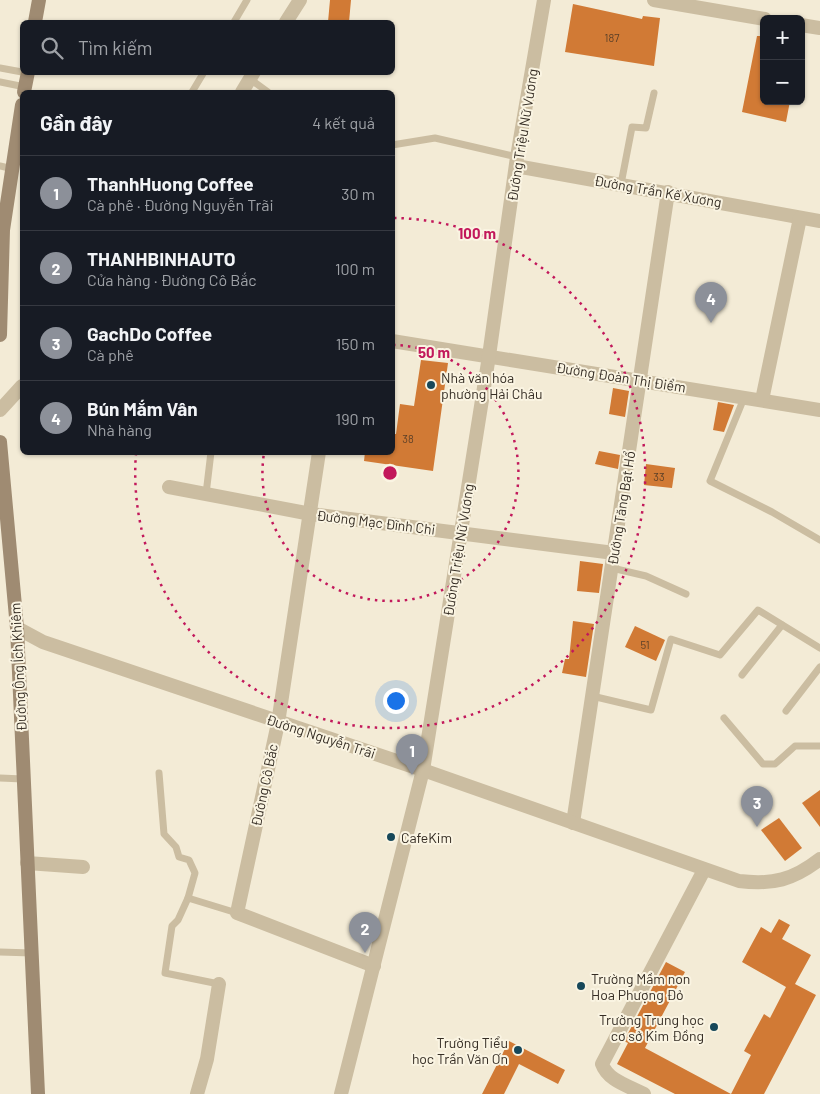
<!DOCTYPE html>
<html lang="vi">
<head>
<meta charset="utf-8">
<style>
  body { margin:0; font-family:Barlow,sans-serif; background:#20242c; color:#f1f3f6 }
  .controls { position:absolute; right:15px; top:15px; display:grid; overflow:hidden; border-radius:8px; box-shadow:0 1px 4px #0004 }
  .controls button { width:45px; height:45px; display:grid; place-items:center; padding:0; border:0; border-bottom:1px solid #363941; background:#171b24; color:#f1f3f6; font:25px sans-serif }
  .you { position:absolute; left:395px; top:700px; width:18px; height:18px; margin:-12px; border:4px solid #fff; border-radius:50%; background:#1a73e8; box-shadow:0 0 0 8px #1a73e833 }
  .badge { display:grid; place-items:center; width:32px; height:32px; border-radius:50%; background:#8c9099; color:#fff; font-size:16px; font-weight:700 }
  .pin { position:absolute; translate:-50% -41px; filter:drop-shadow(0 1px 2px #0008) }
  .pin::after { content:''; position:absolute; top:26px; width:18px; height:15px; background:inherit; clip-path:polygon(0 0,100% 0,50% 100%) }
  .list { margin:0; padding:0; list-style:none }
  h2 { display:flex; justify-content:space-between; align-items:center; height:65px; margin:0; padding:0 20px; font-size:21px }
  h2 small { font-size:16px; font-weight:400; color:#9ea1a6 }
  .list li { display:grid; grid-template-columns:32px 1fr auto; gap:15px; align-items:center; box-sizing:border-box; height:75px; padding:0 20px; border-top:1px solid #363941 }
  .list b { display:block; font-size:19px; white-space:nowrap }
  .list p { margin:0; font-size:16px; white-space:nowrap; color:#9ea1a6 }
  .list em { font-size:16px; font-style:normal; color:#9ea1a6 }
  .icon { flex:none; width:28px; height:28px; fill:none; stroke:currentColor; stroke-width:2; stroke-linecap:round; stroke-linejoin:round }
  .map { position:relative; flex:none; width:820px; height:1094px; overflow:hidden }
  .search { position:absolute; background:#171b24; box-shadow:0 1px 4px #0004; left:20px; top:20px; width:375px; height:55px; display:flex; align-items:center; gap:12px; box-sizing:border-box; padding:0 18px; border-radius:8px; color:#9ea1a6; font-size:19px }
  .panel { position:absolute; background:#171b24; box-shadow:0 1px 4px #0004; left:20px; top:90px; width:375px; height:365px; border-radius:8px }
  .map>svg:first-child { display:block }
  .building { fill:#d17a35 }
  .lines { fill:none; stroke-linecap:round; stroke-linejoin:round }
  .service { stroke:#cbbda1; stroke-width:7 }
  .minor { stroke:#cbbda1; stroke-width:14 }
  .tertiary { stroke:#cbbda1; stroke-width:14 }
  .secondary { stroke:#9f8b72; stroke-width:14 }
  .ring { fill:none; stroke:#c2185b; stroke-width:2.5; stroke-dasharray:2.5 5 }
  .poi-dot { fill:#17485a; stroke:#faf4e2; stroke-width:2 }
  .labels { text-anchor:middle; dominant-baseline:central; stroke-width:4; stroke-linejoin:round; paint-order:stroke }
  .number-label { font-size:11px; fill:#5c4028 }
  .street-label { font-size:14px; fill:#352d24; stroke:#faf4e2 }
  .poi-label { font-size:14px; fill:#352d24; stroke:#faf4e2; text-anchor:start }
  .centre { fill:#c2185b; stroke:#faf4e2; stroke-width:2.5 }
  .ring-label { font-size:15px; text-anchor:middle; font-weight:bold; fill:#c2185b; stroke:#faf4e2; stroke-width:4; stroke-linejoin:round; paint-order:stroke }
</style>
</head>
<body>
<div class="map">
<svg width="820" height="1094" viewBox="0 0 820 1094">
  <rect width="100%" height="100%" fill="#f3ebd6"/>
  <g class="building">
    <path d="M 330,0 L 351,0 L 349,22 L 328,22 Z"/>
    <path d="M 573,4 L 642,19 L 643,16 L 660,18 L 654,66 L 565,52 Z"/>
    <path d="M 757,36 L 764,36 L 764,101 L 790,101 L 786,122 L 742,112 Z"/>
    <path d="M 421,360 L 448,363 L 433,471 L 364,461 L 365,452 L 392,452 L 392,434 L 396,434 L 400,404 L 414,406 Z"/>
    <path d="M 613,388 L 629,391 L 625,417 L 609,414 Z"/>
    <path d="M 718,402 L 734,405 L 724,432 L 713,430 Z"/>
    <path d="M 599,451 L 620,455 L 618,469 L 595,464 Z"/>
    <path d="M 646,464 L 675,468 L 672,488 L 644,485 Z"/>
    <path d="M 580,561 L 603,564 L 599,593 L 577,591 Z"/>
    <path d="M 573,621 L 594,624 L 586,677 L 562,673 L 565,659 L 569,659 Z"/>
    <path d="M 635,626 L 665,640 L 656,661 L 625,647 Z"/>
    <path d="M 820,790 L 820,827 L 802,803 Z"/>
    <path d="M 779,818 L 802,848 L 785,861 L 761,830 Z"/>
    <path d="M 779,919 L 790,925 L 782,939 L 811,955 L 795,984 L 816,995 L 764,1094 L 675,1094 L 617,1064 L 628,1043 L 624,1041 L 666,962 L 685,972 L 645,1048 L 731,1094 L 751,1055 L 744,1051 L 764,1014 L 770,1018 L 786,987 L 742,962 L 761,927 L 771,933 Z"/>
    <path d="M 509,1041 L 565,1070 L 558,1084 L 519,1064 L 504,1094 L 482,1094 Z"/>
  </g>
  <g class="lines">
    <g class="service">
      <path d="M 234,22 L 247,0"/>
      <path d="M 0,68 L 22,72"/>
      <path d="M 250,79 L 268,92"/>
      <path d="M 0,82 L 25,87"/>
      <path d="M 192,92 L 204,72"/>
      <path d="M 392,145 L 435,138 L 517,157"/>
      <path d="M 0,166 L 13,169"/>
      <path d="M 621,184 L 632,127 L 646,128 L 654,93"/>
      <path d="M 744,398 L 710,481 L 772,512 L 820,540"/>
      <path d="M 206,494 L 211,452"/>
      <path d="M 612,568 L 646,576 L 686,594"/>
      <path d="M 742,675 L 782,625"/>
      <path d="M 592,696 L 651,710 L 671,639 L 720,655 L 758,610 L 820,648"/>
      <path d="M 786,711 L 820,667"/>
      <path d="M 724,718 L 763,764 L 775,764 L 795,746 L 820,746"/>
      <path d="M 159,773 L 164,834 L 176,847 L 179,857 L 189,860 L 195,873 L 188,898 L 237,913"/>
      <path d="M 0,778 L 23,779"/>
      <path d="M 188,898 L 178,920 L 172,926 L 165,973 L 219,984"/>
      <path d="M 0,952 L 32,953"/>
    </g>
    <g class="minor">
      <path d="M 286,22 L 300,0"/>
      <path d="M 242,92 L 254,72"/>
      <path d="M 516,166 L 820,221"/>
      <path d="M 392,341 L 820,410"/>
      <path d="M 762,400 L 800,218"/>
      <path d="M 0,410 L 22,386"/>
      <path d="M 319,452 L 278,723 L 237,913 L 374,966"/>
      <path d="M 169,487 L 311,514 L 614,553"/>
      <path d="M 17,628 L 43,642 L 423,770"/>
      <path d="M 573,823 L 668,192"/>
      <path d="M 27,863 L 83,867"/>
      <path d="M 197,1094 L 207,1059 L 219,984"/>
      <path d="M 644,1094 C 629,1086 608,1081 602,1064 L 704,870"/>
    </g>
    <g class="tertiary">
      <path d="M 654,0 L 765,19"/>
      <path d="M 801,25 L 820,28"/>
      <path d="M 423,770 L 739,881 C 773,885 793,880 820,859"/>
      <path d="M 341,1094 L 423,770 L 489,356 L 517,157 L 544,0"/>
    </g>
    <g class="secondary">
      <path d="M 35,22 L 39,0"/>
      <path d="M 24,92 L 28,72"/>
      <path d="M 0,335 L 3,230 L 22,105"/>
      <path d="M 0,442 L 17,628 L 38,1094"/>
    </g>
  </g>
  <g class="ring">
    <path d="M393 345A128 128 0 1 1 264 453"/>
    <path d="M394 218A255 255 0 1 1 136 453"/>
  </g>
  <g class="poi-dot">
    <circle cx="431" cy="385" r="5"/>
    <circle cx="391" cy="837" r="5"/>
    <circle cx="581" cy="986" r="5"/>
    <circle cx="714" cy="1027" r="5"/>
    <circle cx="518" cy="1050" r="5"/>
  </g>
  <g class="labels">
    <g class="number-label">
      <text x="612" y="37">187</text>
      <text x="408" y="438">38</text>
      <text x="659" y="476">33</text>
      <text x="645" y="644">51</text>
    </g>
    <g class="street-label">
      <text transform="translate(522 135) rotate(-81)">Đường Triệu Nữ Vương</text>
      <text transform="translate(658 191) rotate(10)">Đường Trần Kế Xương</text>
      <text transform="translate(621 377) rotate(9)">Đường Đoàn Thị Điểm</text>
      <text transform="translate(621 508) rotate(-81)">Đường Tăng Bạt Hổ</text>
      <text transform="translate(376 522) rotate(7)">Đường Mạc Đĩnh Chi</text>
      <text transform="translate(458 550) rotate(-81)">Đường Triệu Nữ Vương</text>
      <text transform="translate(18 667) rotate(-93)">Đường Ông Ích Khiêm</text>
      <text transform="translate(321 736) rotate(18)">Đường Nguyễn Trãi</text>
      <text transform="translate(264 785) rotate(-78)">Đường Cô Bắc</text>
    </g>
    <g class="poi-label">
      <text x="441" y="377">Nhà văn hóa<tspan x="441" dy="16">phường Hải Châu</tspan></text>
      <text x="401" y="837">CafeKim</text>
      <text x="591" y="978">Trường Mầm non<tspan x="591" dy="16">Hoa Phượng Đỏ</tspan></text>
      <text x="704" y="1019" text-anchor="end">Trường Trung học<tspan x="704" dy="16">cơ sở Kim Đồng</tspan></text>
      <text x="508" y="1042" text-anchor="end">Trường Tiểu<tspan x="508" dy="16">học Trần Văn Ơn</tspan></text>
    </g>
  </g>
  <circle cx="390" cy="473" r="8" class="centre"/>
  <g class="ring-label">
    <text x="477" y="239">100 m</text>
    <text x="434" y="358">50 m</text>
  </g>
</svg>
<div class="controls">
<button>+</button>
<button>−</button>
</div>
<div class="you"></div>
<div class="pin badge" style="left:412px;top:775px">1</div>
<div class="pin badge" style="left:365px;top:953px">2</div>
<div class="pin badge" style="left:757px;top:827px">3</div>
<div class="pin badge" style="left:711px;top:323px">4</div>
<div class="search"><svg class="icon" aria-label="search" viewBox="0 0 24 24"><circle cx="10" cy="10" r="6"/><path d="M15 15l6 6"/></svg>Tìm kiếm</div>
<section class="panel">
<h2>Gần đây<small>4 kết quả</small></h2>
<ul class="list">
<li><span class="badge">1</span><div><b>ThanhHuong Coffee</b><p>Cà phê · Đường Nguyễn Trãi</p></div><em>30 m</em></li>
<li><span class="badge">2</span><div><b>THANHBINHAUTO</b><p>Cửa hàng · Đường Cô Bắc</p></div><em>100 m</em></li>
<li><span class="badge">3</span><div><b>GachDo Coffee</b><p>Cà phê</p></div><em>150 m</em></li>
<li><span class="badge">4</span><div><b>Bún Mắm Vân</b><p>Nhà hàng</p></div><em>190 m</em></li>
</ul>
</section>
</div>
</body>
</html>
